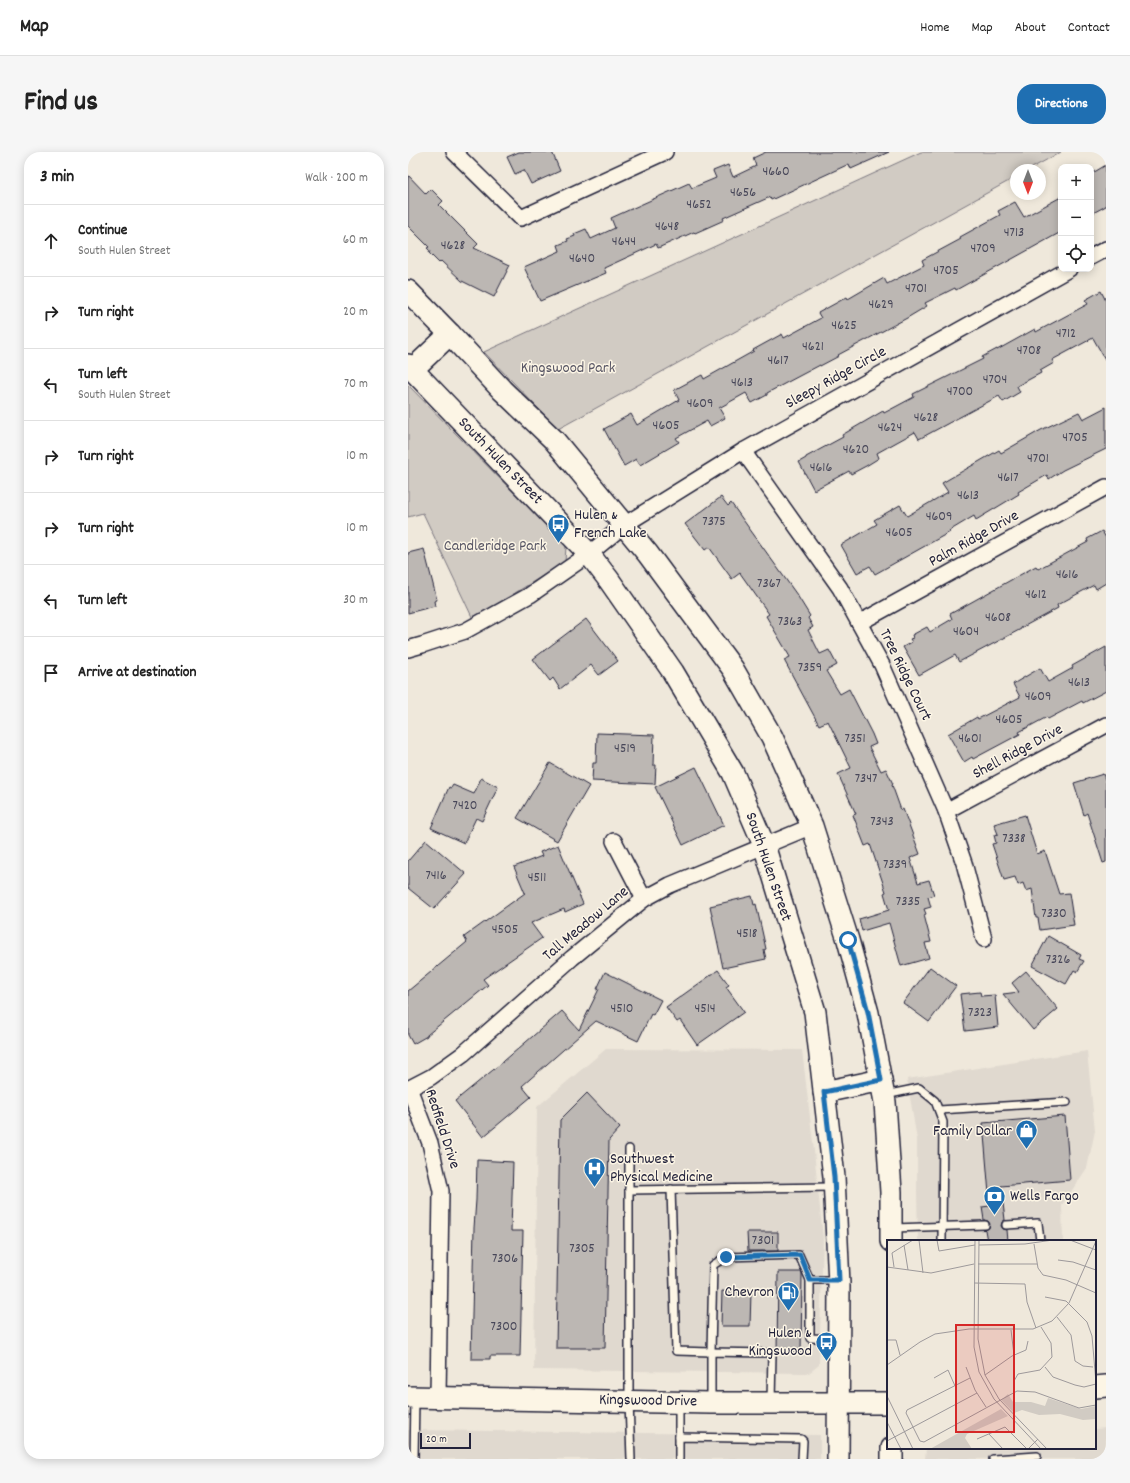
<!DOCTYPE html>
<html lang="en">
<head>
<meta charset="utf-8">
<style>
  body { margin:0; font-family:Dekko,sans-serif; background:#f6f6f6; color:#222 }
  .controls { position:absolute; right:12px; top:12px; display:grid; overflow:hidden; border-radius:8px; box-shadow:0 2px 10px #0003 }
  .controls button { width:36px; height:36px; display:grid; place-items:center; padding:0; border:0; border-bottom:1px solid #e0e0e0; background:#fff; color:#222; font:20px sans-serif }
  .compass { position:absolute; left:602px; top:12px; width:36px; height:36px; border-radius:50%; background:#fff; box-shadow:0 2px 10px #0003; rotate:180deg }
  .scale { position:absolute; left:12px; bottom:10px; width:51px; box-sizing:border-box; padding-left:4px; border:2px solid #22223b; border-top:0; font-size:11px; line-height:14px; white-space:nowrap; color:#22223b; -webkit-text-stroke:3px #fcf5e5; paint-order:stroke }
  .stop { position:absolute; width:12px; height:12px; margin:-9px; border:3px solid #1f6fb2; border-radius:50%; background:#fff }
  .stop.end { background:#1f6fb2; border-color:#fff; box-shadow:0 1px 4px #0008 }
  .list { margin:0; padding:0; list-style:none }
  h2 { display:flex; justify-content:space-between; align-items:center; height:52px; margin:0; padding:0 16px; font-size:17px }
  h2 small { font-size:13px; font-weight:400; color:#767676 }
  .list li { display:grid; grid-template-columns:26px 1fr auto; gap:12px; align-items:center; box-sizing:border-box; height:72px; padding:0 16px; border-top:1px solid #e0e0e0 }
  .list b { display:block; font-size:15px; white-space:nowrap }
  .list p { margin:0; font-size:13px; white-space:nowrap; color:#767676 }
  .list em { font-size:13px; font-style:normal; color:#767676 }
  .icon { flex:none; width:22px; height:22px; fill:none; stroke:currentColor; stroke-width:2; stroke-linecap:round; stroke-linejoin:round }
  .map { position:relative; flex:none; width:698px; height:1307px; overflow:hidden; border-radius:16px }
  header { display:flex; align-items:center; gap:24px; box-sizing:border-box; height:56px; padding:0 20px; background:#fff; border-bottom:1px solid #e0e0e0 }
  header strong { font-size:19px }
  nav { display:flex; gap:22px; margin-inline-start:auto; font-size:14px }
  .intro { display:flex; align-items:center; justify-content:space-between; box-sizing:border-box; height:96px; padding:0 24px }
  h1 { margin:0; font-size:28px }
  .button { padding:10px 18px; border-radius:16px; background:#1f6fb2; color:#fff; font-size:14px; font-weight:700 }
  main { display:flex; gap:24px; padding:0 24px }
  aside { flex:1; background:#fff; border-radius:16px; box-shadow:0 2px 10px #0003 }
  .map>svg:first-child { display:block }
  .built { fill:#e0d9cf }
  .green { fill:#d1cbc3; stroke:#7a767f }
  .building { fill:#bcb7b3; stroke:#22223b }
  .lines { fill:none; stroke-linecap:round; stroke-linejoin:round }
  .lane-casing { stroke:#22223b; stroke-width:10 }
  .street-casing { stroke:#22223b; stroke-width:18 }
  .secondary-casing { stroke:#22223b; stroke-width:24 }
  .lane { stroke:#fcf5e5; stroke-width:7 }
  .street { stroke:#fcf5e5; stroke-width:15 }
  .secondary { stroke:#fcf5e5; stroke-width:21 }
  .route { stroke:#1f6fb2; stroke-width:5 }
  .labels { text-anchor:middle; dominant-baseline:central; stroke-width:3; stroke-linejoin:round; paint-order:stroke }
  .number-label { font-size:14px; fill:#484759 }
  .park-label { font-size:16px; fill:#575564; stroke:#fcf5e5 }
  .street-label { font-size:16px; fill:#22223b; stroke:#fcf5e5 }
  .poi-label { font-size:16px; fill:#22223b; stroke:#fcf5e5; text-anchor:start }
  .inset-road { fill:none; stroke:#9d999b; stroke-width:1 }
  .view { fill:#d62828; fill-opacity:0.15; stroke:#d62828; stroke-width:2 }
  .inset-edge { fill:none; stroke:#22223b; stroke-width:2 }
</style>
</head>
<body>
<header>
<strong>Map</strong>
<nav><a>Home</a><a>Map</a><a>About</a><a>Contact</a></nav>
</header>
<div class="intro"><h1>Find us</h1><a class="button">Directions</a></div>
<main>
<aside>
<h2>3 min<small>Walk · 200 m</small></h2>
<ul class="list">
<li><svg class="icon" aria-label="ahead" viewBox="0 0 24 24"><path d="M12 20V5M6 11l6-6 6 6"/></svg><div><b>Continue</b><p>South Hulen Street</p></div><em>60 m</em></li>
<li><svg class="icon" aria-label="right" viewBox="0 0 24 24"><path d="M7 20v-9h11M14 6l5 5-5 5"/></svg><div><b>Turn right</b></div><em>20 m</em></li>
<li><svg class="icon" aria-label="left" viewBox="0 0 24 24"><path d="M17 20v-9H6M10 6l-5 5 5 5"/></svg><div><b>Turn left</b><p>South Hulen Street</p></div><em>70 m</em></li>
<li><svg class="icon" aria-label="right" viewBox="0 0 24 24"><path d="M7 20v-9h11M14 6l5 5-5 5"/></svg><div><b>Turn right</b></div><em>10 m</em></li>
<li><svg class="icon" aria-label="right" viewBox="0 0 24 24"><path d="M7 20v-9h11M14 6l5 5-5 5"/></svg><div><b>Turn right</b></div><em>10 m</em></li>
<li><svg class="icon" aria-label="left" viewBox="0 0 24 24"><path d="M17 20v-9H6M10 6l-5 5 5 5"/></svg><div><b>Turn left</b></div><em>30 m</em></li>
<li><svg class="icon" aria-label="arrive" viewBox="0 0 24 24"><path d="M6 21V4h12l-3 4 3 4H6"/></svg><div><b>Arrive at destination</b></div></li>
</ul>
</aside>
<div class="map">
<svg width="698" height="1307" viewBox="0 0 698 1307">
  <rect width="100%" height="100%" fill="#efe8db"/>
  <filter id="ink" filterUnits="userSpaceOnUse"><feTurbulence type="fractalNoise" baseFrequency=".025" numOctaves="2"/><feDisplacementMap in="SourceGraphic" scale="8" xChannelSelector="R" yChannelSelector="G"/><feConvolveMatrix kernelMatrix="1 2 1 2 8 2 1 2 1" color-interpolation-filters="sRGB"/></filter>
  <g filter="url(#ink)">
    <g class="built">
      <path d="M 198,897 L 394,898 L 406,999 L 415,1086 L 411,1213 L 401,1221 L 126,1218 L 129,955 Z"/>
      <path d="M 679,899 L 687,979 L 679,1016 L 654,1053 L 655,1089 L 510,1089 L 509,1038 L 509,988 L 499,927 Z"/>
      <path d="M 698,1276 L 698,1307 L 517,1307 L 518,1296 L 687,1296 L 687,1277 Z"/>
      <path d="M 0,1278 L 412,1283 L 412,1307 L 0,1307 Z"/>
    </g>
    <g class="green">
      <path d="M 513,0 L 653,0 L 620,18 L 608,18 L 608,25 L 150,277 L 76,200 Z"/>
      <path d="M 0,233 L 158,394 L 157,410 L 65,467 L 15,361 L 0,365 Z"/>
    </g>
    <g class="building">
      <path d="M 111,0 L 144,0 L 152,19 L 123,32 L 116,18 L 107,22 L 99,5 Z"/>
      <path d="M 358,0 L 481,0 L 443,17 L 441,12 L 363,48 L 362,45 L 315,66 L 316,68 L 314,69 L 287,81 L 286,80 L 250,96 L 248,92 L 196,116 L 198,121 L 132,149 L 116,115 L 152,99 L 150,93 L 160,89 L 159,87 L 167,84 L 166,82 L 178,77 L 183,87 L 207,76 L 203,66 L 281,31 L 284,36 L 308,26 L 305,19 L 320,13 L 325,25 L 348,14 L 345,6 Z"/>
      <path d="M 698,13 L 698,54 L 683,62 L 683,22 Z"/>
      <path d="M 0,23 L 18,42 L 23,37 L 35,49 L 31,53 L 70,92 L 66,96 L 102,113 L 86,145 L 54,129 L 33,109 L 31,111 L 21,101 L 22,99 L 19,96 L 21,95 L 0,74 Z"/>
      <path d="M 653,45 L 653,80 L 548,138 L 547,136 L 517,151 L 519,154 L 499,166 L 430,203 L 431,204 L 412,214 L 412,213 L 359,241 L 359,243 L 344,251 L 338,241 L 311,256 L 317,266 L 302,274 L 299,269 L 268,286 L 271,290 L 232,313 L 228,307 L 216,314 L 196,277 L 223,262 L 229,273 L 271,248 L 266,238 L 294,223 L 296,227 L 346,199 L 345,198 L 374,182 L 376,186 L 413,166 L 410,161 L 439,145 L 440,147 L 476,126 L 479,132 L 516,113 L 514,108 L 553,87 L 552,85 L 592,63 L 590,59 L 607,50 L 616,65 Z"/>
      <path d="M 693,139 L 698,149 L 698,209 L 685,186 L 644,208 L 646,211 L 632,219 L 633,221 L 609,234 L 612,240 L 595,250 L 591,244 L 511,287 L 507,280 L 469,301 L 471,306 L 458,314 L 443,322 L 441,319 L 406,338 L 391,310 L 398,306 L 398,305 L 435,285 L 434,283 L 475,259 L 476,261 L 506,245 L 505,242 L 575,207 L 574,205 L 589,197 L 589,198 L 627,177 L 628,180 L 680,152 L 677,148 Z"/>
      <path d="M 698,255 L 698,297 L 655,318 L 641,327 L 639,323 L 610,340 L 611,342 L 568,368 L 566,364 L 541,379 L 542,380 L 467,422 L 462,414 L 449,421 L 433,393 L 469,372 L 466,368 L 492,353 L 499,364 L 540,340 L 534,331 L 591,298 L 593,301 L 633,278 L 671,260 L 675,267 Z"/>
      <path d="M 313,345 L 320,354 L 323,351 L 389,443 L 402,464 L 400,466 L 405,475 L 400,478 L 412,502 L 421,498 L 429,513 L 418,519 L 432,542 L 441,537 L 464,582 L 468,592 L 461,595 L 473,619 L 478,617 L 485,632 L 484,633 L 493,658 L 495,657 L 512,702 L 502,706 L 510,731 L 521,728 L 526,743 L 520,745 L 523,755 L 516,757 L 518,762 L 516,763 L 523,790 L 517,791 L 521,806 L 493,814 L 481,771 L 454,779 L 451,767 L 481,758 L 476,741 L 478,740 L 462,692 L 457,694 L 445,663 L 448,662 L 430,622 L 443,616 L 420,569 L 411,573 L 376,508 L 382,505 L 358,464 L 361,462 L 332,421 L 324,427 L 301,395 L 297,398 L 277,372 Z"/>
      <path d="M 694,379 L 698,386 L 698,431 L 688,437 L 686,433 L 649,453 L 650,456 L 613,476 L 613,477 L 551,510 L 547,503 L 511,523 L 495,495 L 504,490 L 502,487 L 505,486 L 504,483 L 519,475 L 522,480 L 544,467 L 542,462 L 628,414 L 630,417 L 680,390 L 679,387 Z"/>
      <path d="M 16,397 L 29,448 L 26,449 L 27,454 L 0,461 L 0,401 Z"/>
      <path d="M 178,467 L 210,509 L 191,523 L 183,513 L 152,537 L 145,526 L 142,529 L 125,507 Z"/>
      <path d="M 698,495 L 698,539 L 675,551 L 674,549 L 640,567 L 639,565 L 611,580 L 612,582 L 565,607 L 564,605 L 556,610 L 540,582 L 569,565 L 570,567 L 612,545 L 605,532 L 632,516 L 640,530 L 665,516 L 664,514 Z"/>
      <path d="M 189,581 L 246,583 L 245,613 L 248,613 L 247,632 L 184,629 L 185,611 L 188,611 Z"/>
      <path d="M 142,611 L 181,634 L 149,689 L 109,666 Z"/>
      <path d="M 288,615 L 316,673 L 275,693 L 247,635 Z"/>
      <path d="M 695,622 L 698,630 L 698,710 L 695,711 L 679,661 L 676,663 L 666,631 Z"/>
      <path d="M 73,626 L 90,635 L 74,669 L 68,666 L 56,691 L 23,676 L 41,635 L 43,636 L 45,633 L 66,642 Z"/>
      <path d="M 617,663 L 629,702 L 637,699 L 651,742 L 661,741 L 666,773 L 632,778 L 630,766 L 628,766 L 624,737 L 618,739 L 615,731 L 610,733 L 607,725 L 596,728 L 584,692 L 588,691 L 586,683 L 590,682 L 586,672 Z"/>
      <path d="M 18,688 L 58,722 L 26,757 L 0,736 L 0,709 Z"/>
      <path d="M 150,693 L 175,752 L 157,760 L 156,757 L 123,771 L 134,786 L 75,827 L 80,833 L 19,883 L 19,884 L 5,892 L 0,883 L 0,839 L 59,790 L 56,785 L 117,741 L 106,715 L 134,704 L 132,700 Z"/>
      <path d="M 344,744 L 346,753 L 348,752 L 358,797 L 356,798 L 358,807 L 315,816 L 302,754 Z"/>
      <path d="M 640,784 L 673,803 L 671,807 L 676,809 L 669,820 L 666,818 L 658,832 L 624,814 Z"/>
      <path d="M 522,815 L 548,834 L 521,870 L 495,851 Z"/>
      <path d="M 310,818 L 321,833 L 318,835 L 336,860 L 289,893 L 272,868 L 269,870 L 258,855 Z"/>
      <path d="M 618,819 L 650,857 L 625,878 L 595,842 L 611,840 L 604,831 Z"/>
      <path d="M 197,820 L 253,848 L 245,863 L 243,862 L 230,889 L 188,869 L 114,934 L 123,945 L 75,985 L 47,949 L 96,909 L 154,859 L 171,878 L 191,837 L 189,837 Z"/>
      <path d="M 572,840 L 573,844 L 587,843 L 590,875 L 557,879 L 552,842 Z"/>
      <path d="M 179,941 L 212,976 L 201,988 L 197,1196 L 148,1196 L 152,968 Z"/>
      <path d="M 657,964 L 662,1028 L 593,1034 L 597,1068 L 594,1070 L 593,1074 L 595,1077 L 599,1078 L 600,1089 L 579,1089 L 577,1078 L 581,1076 L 582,1072 L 580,1069 L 576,1068 L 574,1055 L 582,1054 L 575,971 Z"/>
      <path d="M 69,1008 L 105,1010 L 103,1079 L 115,1079 L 112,1204 L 82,1204 L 82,1207 L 63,1207 L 66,1076 L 68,1048 Z"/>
      <path d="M 339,1080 L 370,1080 L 370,1099 L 340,1099 Z"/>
      <path d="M 370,1120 L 393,1120 L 394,1121 L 393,1200 L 369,1200 Z"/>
      <path d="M 314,1139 L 343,1140 L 342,1174 L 313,1174 Z"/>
    </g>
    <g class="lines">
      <defs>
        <g id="lane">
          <path d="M 477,943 L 511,936 L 527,949 L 535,970 L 534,1089"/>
          <path d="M 531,958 L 659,950"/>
          <path d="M 221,997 L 221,1038"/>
          <path d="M 263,1037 L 268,1199 L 303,1200 L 305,1113 L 318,1105 L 391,1103 L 402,1128"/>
          <path d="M 598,1073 L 630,1071 L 632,1089"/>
          <path d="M 485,1076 L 577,1073"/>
          <path d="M 428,1187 L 402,1186 L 402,1128 L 429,1128"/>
          <path d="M 303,1248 L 303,1200 L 364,1201 L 363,1250"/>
          <path d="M 271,1251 L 271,1285"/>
          <path d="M 6,1307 L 7,1247"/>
          <path d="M 223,1307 L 221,1249 L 221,1038 L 424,1035"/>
          <path d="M 271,1307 L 271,1285 L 393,1287 L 395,1289 L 394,1307"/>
          <path d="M 585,1307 L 629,1304"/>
        </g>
        <g id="street">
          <path d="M 46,0 L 113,66 L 257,0"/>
          <path d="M 683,105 L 698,97"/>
          <path d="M 335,299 L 432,436 L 474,513 L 538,659 L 556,711 L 576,787"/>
          <path d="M 451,471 L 698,335"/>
          <path d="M 0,497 L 14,493 L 57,479 L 122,443 L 181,402 L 216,373 L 335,299 L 661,117"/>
          <path d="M 538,659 L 698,573"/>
          <path d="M 206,689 L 236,747"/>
          <path d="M 1,936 L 22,991 L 33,1039 L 30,1245"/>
          <path d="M 0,937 L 23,925 L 55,902 L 164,806 L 236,747 L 262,733 L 404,674"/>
        </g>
        <g id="secondary">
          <path d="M 0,139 L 42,182 L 94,238 L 146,288 L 240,402 L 325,517 L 364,585 L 404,674 L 440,788 L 460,861 L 477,950 L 483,1040 L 483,1089"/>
          <path d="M 0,213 L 181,402 L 201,428 L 265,520 L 325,621 L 356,693 L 407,860 L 426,1025 L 431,1132 L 430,1307"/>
          <path d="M 4,218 L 42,182"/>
          <path d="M 416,940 L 473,928"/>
          <path d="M 687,1235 L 698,1234"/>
          <path d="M 0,1245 L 303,1251 L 480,1251"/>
          <path d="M 484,1307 L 484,1296"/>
        </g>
      </defs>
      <use href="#lane" class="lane-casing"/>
      <use href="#street" class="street-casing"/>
      <use href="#secondary" class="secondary-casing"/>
      <use href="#lane" class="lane"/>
      <use href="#street" class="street"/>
      <use href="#secondary" class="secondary"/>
    </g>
  </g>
  <g class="lines" filter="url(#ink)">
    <path class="route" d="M 318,1105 L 392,1103 L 402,1128 L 431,1128 L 426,1025 L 416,940 L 473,928 L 460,860 L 440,788"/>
  </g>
  <defs>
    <symbol id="bus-pin" viewBox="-11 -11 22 30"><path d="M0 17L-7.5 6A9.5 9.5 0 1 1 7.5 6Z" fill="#1f6fb2" stroke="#fcf5e5"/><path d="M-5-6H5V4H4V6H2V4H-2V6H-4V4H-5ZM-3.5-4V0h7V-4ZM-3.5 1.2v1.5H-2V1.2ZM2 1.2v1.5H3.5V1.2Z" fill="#fff"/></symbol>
    <symbol id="shop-pin" viewBox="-11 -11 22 30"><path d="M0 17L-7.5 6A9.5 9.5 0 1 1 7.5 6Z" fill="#1f6fb2" stroke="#fcf5e5"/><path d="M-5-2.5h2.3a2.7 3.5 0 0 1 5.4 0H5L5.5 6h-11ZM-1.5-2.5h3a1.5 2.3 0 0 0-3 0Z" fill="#fff"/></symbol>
    <symbol id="hospital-pin" viewBox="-11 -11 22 30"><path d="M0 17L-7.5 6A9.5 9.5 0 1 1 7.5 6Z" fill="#1f6fb2" stroke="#fcf5e5"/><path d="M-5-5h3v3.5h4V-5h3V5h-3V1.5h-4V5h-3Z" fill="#fff"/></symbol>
    <symbol id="bank-pin" viewBox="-11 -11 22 30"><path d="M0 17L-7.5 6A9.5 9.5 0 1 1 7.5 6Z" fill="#1f6fb2" stroke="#fcf5e5"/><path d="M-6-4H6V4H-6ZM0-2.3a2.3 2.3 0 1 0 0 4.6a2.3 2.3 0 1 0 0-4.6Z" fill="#fff"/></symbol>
    <symbol id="fuel-pin" viewBox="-11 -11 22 30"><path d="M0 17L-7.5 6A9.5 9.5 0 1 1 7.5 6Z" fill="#1f6fb2" stroke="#fcf5e5"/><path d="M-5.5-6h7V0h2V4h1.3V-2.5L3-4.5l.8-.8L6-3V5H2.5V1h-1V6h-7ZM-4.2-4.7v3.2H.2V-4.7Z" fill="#fff"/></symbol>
  </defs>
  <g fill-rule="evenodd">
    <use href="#bus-pin" x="138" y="360" width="25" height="34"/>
    <use href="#shop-pin" x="606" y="966" width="25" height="34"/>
    <use href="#hospital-pin" x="174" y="1004" width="25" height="34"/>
    <use href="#bank-pin" x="574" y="1032" width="25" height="34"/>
    <use href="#fuel-pin" x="368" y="1128" width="25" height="34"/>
    <use href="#bus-pin" x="406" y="1178" width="25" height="34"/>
  </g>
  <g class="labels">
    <g class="number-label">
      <text x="368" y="20">4660</text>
      <text x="335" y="41">4656</text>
      <text x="291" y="53">4652</text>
      <text x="259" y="75">4648</text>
      <text x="606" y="81">4713</text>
      <text x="216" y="90">4644</text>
      <text x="45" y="94">4628</text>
      <text x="575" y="97">4709</text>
      <text x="174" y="107">4640</text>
      <text x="538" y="119">4705</text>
      <text x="508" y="137">4701</text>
      <text x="473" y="153">4629</text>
      <text x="436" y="174">4625</text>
      <text x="658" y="182">4712</text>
      <text x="405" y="195">4621</text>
      <text x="621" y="199">4708</text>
      <text x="370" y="209">4617</text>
      <text x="587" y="228">4704</text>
      <text x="334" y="231">4613</text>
      <text x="552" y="240">4700</text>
      <text x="292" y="252">4609</text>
      <text x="518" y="266">4628</text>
      <text x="258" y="274">4605</text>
      <text x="482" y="276">4624</text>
      <text x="667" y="286">4705</text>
      <text x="448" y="298">4620</text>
      <text x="630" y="307">4701</text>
      <text x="413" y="316">4616</text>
      <text x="600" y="326">4617</text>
      <text x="560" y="344">4613</text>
      <text x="531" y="365">4609</text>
      <text x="306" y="370">7375</text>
      <text x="491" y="381">4605</text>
      <text x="659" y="423">4616</text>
      <text x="361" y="432">7367</text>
      <text x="628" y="443">4612</text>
      <text x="590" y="466">4608</text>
      <text x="382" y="470">7363</text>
      <text x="558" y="480">4604</text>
      <text x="402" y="516">7359</text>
      <text x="671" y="531">4613</text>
      <text x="630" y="545">4609</text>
      <text x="601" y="568">4605</text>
      <text x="447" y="587">7351</text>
      <text x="562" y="587">4601</text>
      <text x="217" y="597">4519</text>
      <text x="458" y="627">7347</text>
      <text x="57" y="654">7420</text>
      <text x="474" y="670">7343</text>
      <text x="606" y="687">7338</text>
      <text x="487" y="713">7339</text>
      <text x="28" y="724">7416</text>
      <text x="129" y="726">4511</text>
      <text x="500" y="750">7335</text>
      <text x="646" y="762">7330</text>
      <text x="97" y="778">4505</text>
      <text x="339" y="782">4518</text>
      <text x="650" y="808">7326</text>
      <text x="214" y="857">4510</text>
      <text x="297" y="857">4514</text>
      <text x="572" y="861">7323</text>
      <text x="355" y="1089">7301</text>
      <text x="174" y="1097">7305</text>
      <text x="97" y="1107">7306</text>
      <text x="96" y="1175">7300</text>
    </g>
    <g class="park-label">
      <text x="160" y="216">Kingswood Park</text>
      <text x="87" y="394">Candleridge Park</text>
    </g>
    <g class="street-label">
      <text transform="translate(428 226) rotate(-29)">Sleepy Ridge Circle</text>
      <text transform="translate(92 309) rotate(46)">South Hulen Street</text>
      <text transform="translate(566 387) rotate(-29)">Palm Ridge Drive</text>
      <text transform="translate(497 523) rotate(64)">Tree Ridge Court</text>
      <text transform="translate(610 600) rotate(-28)">Shell Ridge Drive</text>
      <text transform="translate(360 715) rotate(71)">South Hulen Street</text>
      <text transform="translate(178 772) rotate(-40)">Tall Meadow Lane</text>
      <text transform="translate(34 977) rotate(72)">Redfield Drive</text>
      <text transform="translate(240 1249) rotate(1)">Kingswood Drive</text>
    </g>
    <g class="poi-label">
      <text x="166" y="363">Hulen &amp;<tspan x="166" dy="18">French Lake</tspan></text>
      <text x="604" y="979" text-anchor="end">Family Dollar</text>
      <text x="202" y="1007">Southwest<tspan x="202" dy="18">Physical Medicine</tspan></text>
      <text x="602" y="1044">Wells Fargo</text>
      <text x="366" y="1140" text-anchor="end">Chevron</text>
      <text x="404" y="1181" text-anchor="end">Hulen &amp;<tspan x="404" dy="18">Kingswood</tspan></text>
    </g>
  </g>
  <g transform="translate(479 1088)">
    <rect width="209" height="209" fill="#efe8db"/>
    <path d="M 121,154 L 126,162 L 144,162 L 158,166 L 161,158 L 194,169 L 209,166 L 209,179 L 196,180 L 173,174 L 152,175 L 135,170 L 127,173 L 114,160 ZM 114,169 L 121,176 L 80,194 L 78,198 L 85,209 L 43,209 Z" fill="#d1cbc3"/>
    <path class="inset-road" d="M 32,0 L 36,33M 50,0 L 52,11 L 88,5M 88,0 L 87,107 L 92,132 L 107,159 L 154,209M 92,0 L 91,99 L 98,135 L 112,159 L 160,209M 183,0 L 209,10M 147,4 L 151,28 L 156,35 L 179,40 L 209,53M 17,5 L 21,30M 92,5 L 138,4 L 166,0M 171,20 L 186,22 L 209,30M 91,24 L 150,24M 0,27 L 44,33 L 87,24M 7,27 L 5,13 L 26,0M 87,43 L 138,44 L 140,62 L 149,88M 158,57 L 179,61 L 200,82 L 205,96 L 209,143M 170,77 L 184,95 L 188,121 L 196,126 L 206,127M 124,90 L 127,115M 0,100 L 9,100 L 13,115M 0,125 L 33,102 L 48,94 L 82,89 L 146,89 L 165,81 L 182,63 L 209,1M 79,127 L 88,150 L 99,167M 158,127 L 166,137 L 188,145 L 197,147 L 209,144M 98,135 L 125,116 L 139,110 L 141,101M 47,138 L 61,130 L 68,146M 83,138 L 20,170 L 19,173 L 33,201 L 37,202 L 130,151 L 148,152 L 192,168 L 209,165M 127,151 L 127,141 L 131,134 L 153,130 L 165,117 L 164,103 L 154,87M 0,156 L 26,209M 0,182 L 14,209M 102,194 L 116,209M 90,199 L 118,187 L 140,209M 0,201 L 90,153M 141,209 L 151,199"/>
    <path class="view" d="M 69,85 L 127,85 L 127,192 L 69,192 Z"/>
    <rect width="209" height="209" class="inset-edge"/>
  </g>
</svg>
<div class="controls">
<button>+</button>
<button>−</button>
<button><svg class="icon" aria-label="locate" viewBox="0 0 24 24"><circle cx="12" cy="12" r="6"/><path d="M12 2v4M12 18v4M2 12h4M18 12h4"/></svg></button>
</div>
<svg class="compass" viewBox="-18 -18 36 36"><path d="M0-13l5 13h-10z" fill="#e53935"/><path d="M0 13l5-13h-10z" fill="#767676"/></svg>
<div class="scale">20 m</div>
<div class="stop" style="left:440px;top:788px"></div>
<div class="stop end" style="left:318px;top:1105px"></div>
</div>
</main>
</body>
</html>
